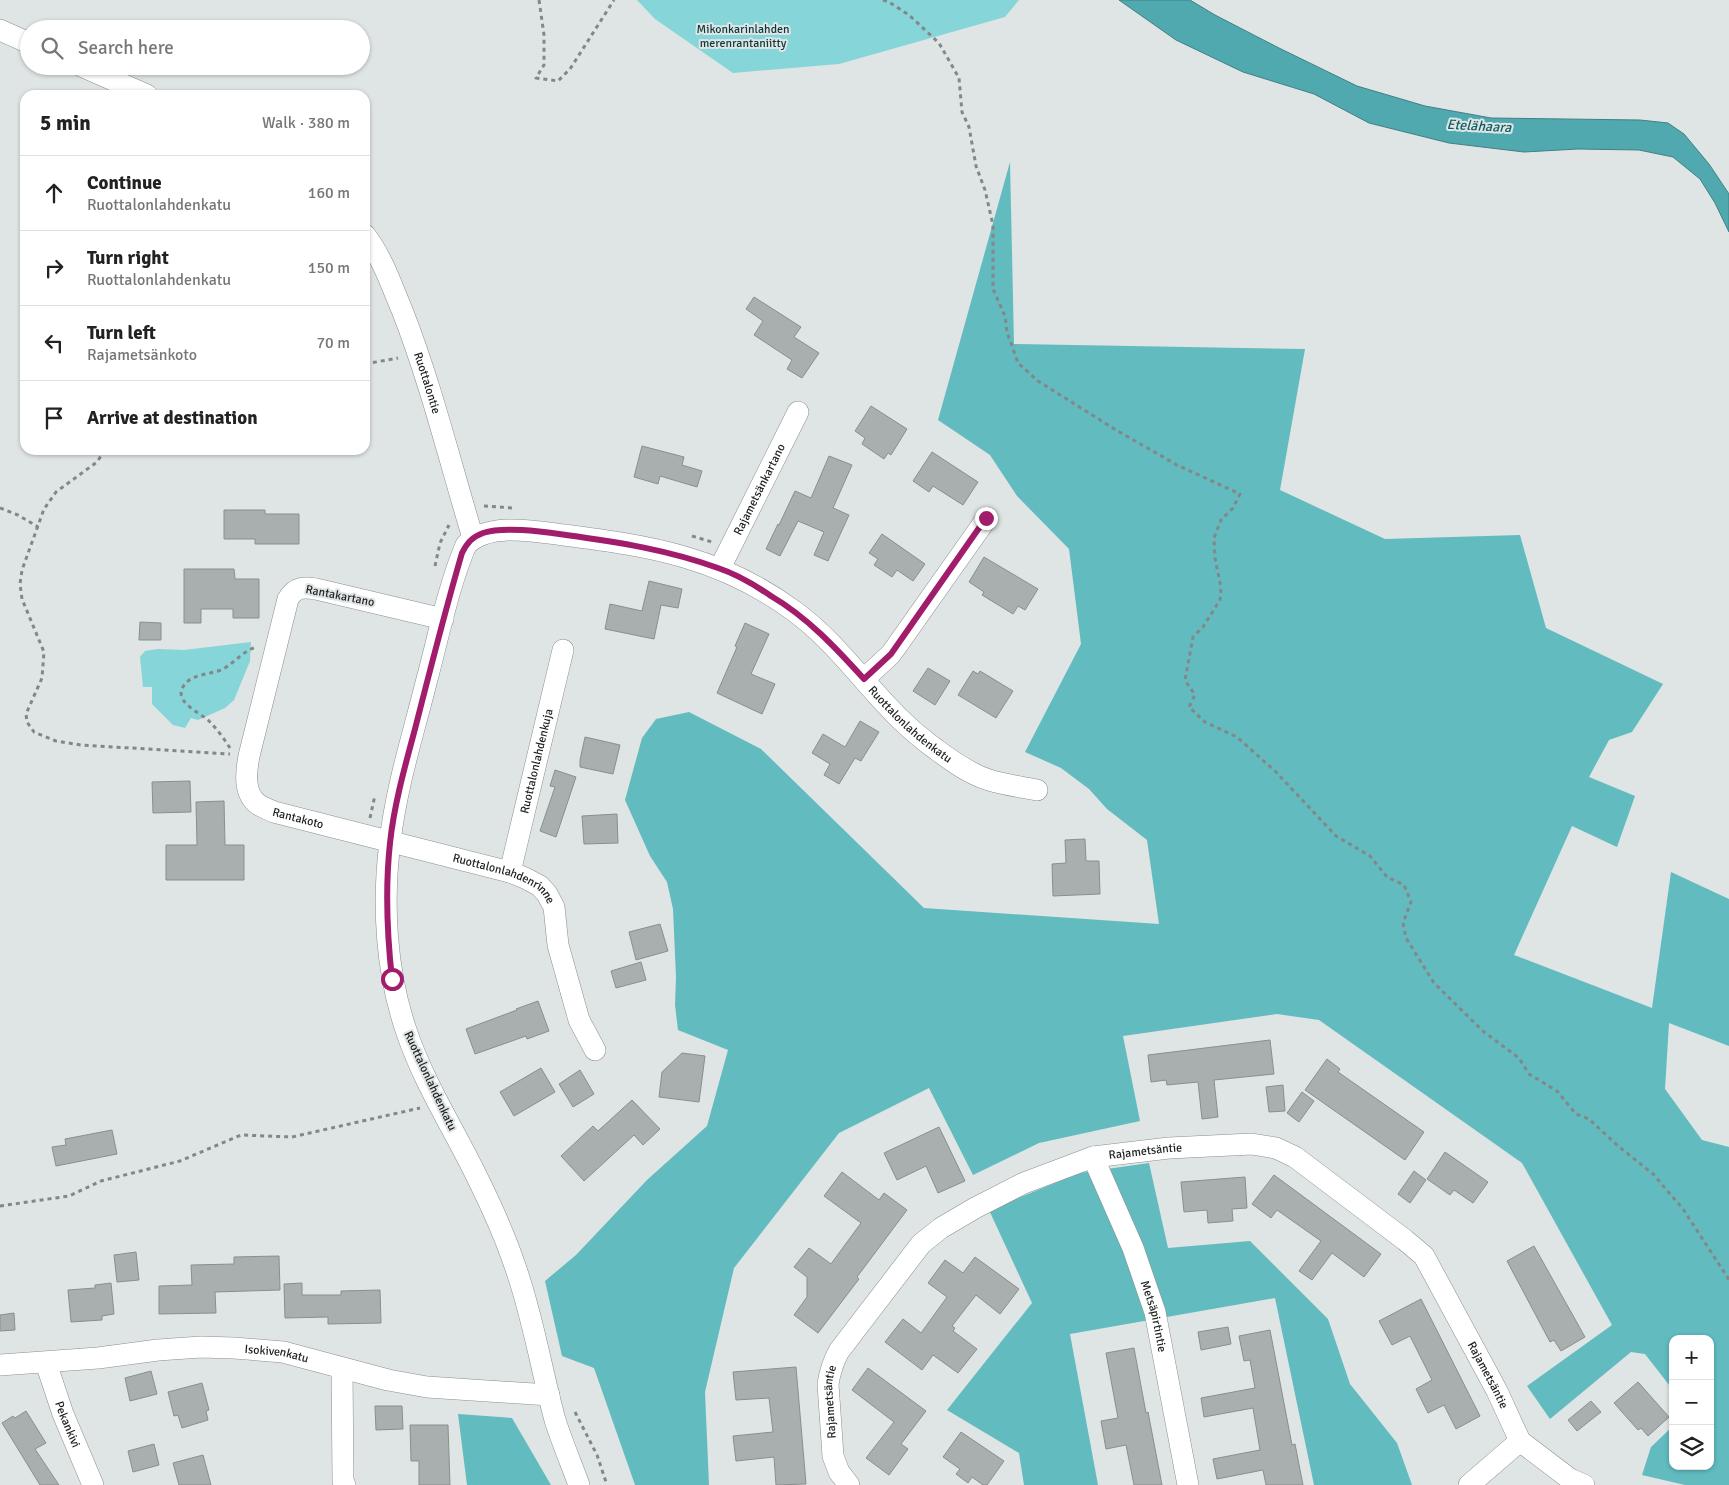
<!DOCTYPE html>
<html lang="en">
<head>
<meta charset="utf-8">
<style>
  body { margin:0; font-family:Signika,sans-serif; background:#f2f2f2; color:#222 }
  .controls { position:absolute; right:15px; bottom:15px; display:grid; overflow:hidden; border-radius:10px; box-shadow:0 1px 4px #0004 }
  .controls button { width:45px; height:45px; display:grid; place-items:center; padding:0; border:0; border-bottom:1px solid #e0e0e0; background:#fff; color:#222; font:25px sans-serif }
  .stop { position:absolute; width:15px; height:15px; margin:-11px; border:4px solid #a11d6c; border-radius:50%; background:#fff }
  .stop.end { background:#a11d6c; border-color:#fff; box-shadow:0 1px 5px #0008 }
  .list { margin:0; padding:0; list-style:none }
  h2 { display:flex; justify-content:space-between; align-items:center; height:65px; margin:0; padding:0 20px; font-size:21px }
  h2 small { font-size:16px; font-weight:400; color:#767676 }
  .list li { display:grid; grid-template-columns:32px 1fr auto; gap:15px; align-items:center; box-sizing:border-box; height:75px; padding:0 20px; border-top:1px solid #e0e0e0 }
  .list b { display:block; font-size:19px; white-space:nowrap }
  .list p { margin:0; font-size:16px; white-space:nowrap; color:#767676 }
  .list em { font-size:16px; font-style:normal; color:#767676 }
  .icon { flex:none; width:28px; height:28px; fill:none; stroke:currentColor; stroke-width:2; stroke-linecap:round; stroke-linejoin:round }
  .map { position:relative; flex:none; width:1729px; height:1485px; overflow:hidden }
  .search { position:absolute; background:#fff; box-shadow:0 1px 4px #0004; left:20px; top:20px; width:350px; height:55px; display:flex; align-items:center; gap:12px; box-sizing:border-box; padding:0 18px; border-radius:28px; color:#767676; font-size:19px }
  .panel { position:absolute; background:#fff; box-shadow:0 1px 4px #0004; left:20px; top:90px; width:350px; height:365px; border-radius:15px }
  .map>svg:first-child { display:block }
  .green { fill:#85d5d9 }
  .forest { fill:#61bbbf }
  .water { fill:#4fa9ae; stroke:#418084 }
  .building { fill:#a9aeae; stroke:#898e8e }
  .lines { fill:none; stroke-linecap:round; stroke-linejoin:round }
  .street-casing { stroke:#8a8f8f; stroke-width:22 }
  .path { stroke:#848788; stroke-width:3; stroke-dasharray:4 4; stroke-linecap:butt }
  .street { stroke:#fff; stroke-width:21 }
  .route { stroke:#a11d6c; stroke-width:6 }
  .labels { text-anchor:middle; dominant-baseline:central; stroke-width:4; stroke-linejoin:round; paint-order:stroke }
  .park-label { font-size:12px; fill:#0d393b; stroke:#dfe4e5 }
  .street-label { font-size:12px; fill:#1f2121; stroke:#dfe4e5 }
  .water-label { font-size:14px; font-style:italic; fill:#105e61; stroke:#dfe4e5 }
</style>
</head>
<body>
<div class="map">
<svg width="1729" height="1485" viewBox="0 0 1729 1485">
  <rect width="100%" height="100%" fill="#dfe4e5"/>
  <g class="green">
    <path d="M 637,0 L 1019,0 L 1005,17 L 839,64 L 733,73 L 655,19 Z"/>
    <path d="M 251,642 L 250,661 L 234,700 L 225,708 L 198,720 L 191,718 L 185,728 L 173,725 L 152,704 L 152,687 L 143,687 L 140,657 L 145,651 L 158,649 L 184,650 Z"/>
  </g>
  <g class="forest">
    <path d="M 1010,162 L 1014,344 L 1305,349 L 1280,490 L 1385,539 L 1520,535 L 1546,628 L 1663,684 L 1632,732 L 1609,740 L 1589,777 L 1635,796 L 1617,847 L 1572,826 L 1514,955 L 1652,1008 L 1671,872 L 1729,899 L 1729,1046 L 1669,1023 L 1665,1089 L 1702,1140 L 1729,1147 L 1729,1485 L 1685,1485 L 1642,1475 L 1651,1447 L 1673,1426 L 1673,1466 L 1710,1466 L 1710,1339 L 1673,1339 L 1673,1390 L 1645,1354 L 1631,1352 L 1550,1419 L 1527,1386 L 1612,1325 L 1522,1163 L 1319,1020 L 1277,1014 L 1123,1036 L 1140,1121 L 1039,1143 L 973,1175 L 929,1088 L 839,1133 L 734,1268 L 705,1392 L 709,1485 L 635,1485 L 594,1368 L 562,1356 L 545,1281 L 576,1255 L 647,1180 L 707,1126 L 728,1050 L 678,1030 L 675,1005 L 676,977 L 673,909 L 667,882 L 650,856 L 625,800 L 642,738 L 656,719 L 689,712 L 761,749 L 924,908 L 1159,924 L 1147,840 L 1107,809 L 1089,789 L 1061,768 L 1025,752 L 1081,644 L 1069,549 L 1017,496 L 990,455 L 938,420 Z"/>
    <path d="M 1149,1163 L 1168,1248 L 1250,1241 L 1328,1319 L 1350,1384 L 1397,1443 L 1412,1485 L 1314,1485 L 1275,1298 L 1070,1334 L 1098,1485 L 1024,1485 L 1019,1453 L 947,1410 L 1032,1303 L 989,1210 L 1079,1173 Z"/>
    <path d="M 458,1414 L 512,1418 L 551,1485 L 467,1485 Z"/>
  </g>
  <path class="water" d="M 1119,0 L 1190,0 L 1215,15 L 1279,48 L 1357,86 L 1425,106 L 1491,118 L 1640,120 L 1668,123 L 1684,134 L 1709,164 L 1729,194 L 1729,232 L 1715,203 L 1700,179 L 1673,157 L 1639,150 L 1578,149 L 1524,152 L 1449,143 L 1369,123 L 1314,94 L 1243,72 L 1176,40 Z"/>
  <g class="building">
    <path d="M 754,297 L 801,327 L 794,337 L 819,353 L 802,378 L 787,369 L 792,360 L 754,335 L 763,321 L 746,309 Z"/>
    <path d="M 871,406 L 907,429 L 891,455 L 888,453 L 884,459 L 862,444 L 865,438 L 855,431 Z"/>
    <path d="M 642,446 L 684,457 L 682,465 L 702,471 L 697,487 L 660,476 L 658,484 L 634,477 Z"/>
    <path d="M 932,452 L 978,482 L 963,505 L 933,486 L 929,492 L 913,481 Z"/>
    <path d="M 829,456 L 852,465 L 833,508 L 849,515 L 828,561 L 814,555 L 824,532 L 798,521 L 780,556 L 766,549 L 778,524 L 779,525 L 795,491 L 811,498 Z"/>
    <path d="M 224,510 L 265,510 L 265,514 L 299,514 L 299,544 L 255,544 L 255,539 L 224,539 Z"/>
    <path d="M 882,534 L 925,564 L 913,581 L 897,570 L 892,577 L 874,565 L 878,559 L 869,553 Z"/>
    <path d="M 984,557 L 1038,589 L 1025,610 L 1018,606 L 1013,614 L 982,595 L 984,592 L 969,582 Z"/>
    <path d="M 184,569 L 234,569 L 235,579 L 259,579 L 259,618 L 233,618 L 233,609 L 201,609 L 201,623 L 184,623 Z"/>
    <path d="M 649,581 L 682,589 L 678,608 L 661,605 L 654,639 L 605,629 L 610,604 L 642,611 Z"/>
    <path d="M 140,622 L 161,623 L 161,640 L 139,640 Z"/>
    <path d="M 745,623 L 769,634 L 751,674 L 775,684 L 762,714 L 717,693 L 737,647 L 735,646 Z"/>
    <path d="M 928,668 L 950,681 L 935,705 L 913,691 Z"/>
    <path d="M 973,671 L 978,674 L 980,671 L 1013,691 L 996,718 L 958,695 Z"/>
    <path d="M 860,721 L 879,732 L 861,761 L 855,758 L 839,784 L 824,775 L 830,764 L 812,753 L 823,734 L 845,747 Z"/>
    <path d="M 585,737 L 620,745 L 613,774 L 580,767 L 580,760 Z"/>
    <path d="M 555,770 L 576,777 L 556,837 L 540,831 L 555,787 L 550,786 Z"/>
    <path d="M 190,781 L 191,812 L 153,813 L 152,782 Z"/>
    <path d="M 224,801 L 225,845 L 244,845 L 244,880 L 166,880 L 166,845 L 197,845 L 196,802 Z"/>
    <path d="M 617,814 L 618,843 L 584,844 L 582,816 Z"/>
    <path d="M 1085,839 L 1086,861 L 1099,861 L 1100,894 L 1053,896 L 1052,864 L 1066,863 L 1065,840 Z"/>
    <path d="M 660,924 L 668,951 L 636,960 L 629,932 Z"/>
    <path d="M 641,962 L 646,980 L 616,988 L 611,971 Z"/>
    <path d="M 538,1001 L 549,1031 L 527,1039 L 526,1036 L 475,1054 L 466,1029 L 517,1010 L 516,1009 Z"/>
    <path d="M 1270,1040 L 1274,1074 L 1214,1080 L 1218,1117 L 1202,1119 L 1198,1082 L 1167,1085 L 1166,1080 L 1151,1082 L 1148,1055 Z"/>
    <path d="M 682,1053 L 705,1056 L 699,1102 L 659,1097 L 662,1072 Z"/>
    <path d="M 1327,1059 L 1340,1069 L 1338,1072 L 1424,1132 L 1405,1160 L 1305,1090 Z"/>
    <path d="M 541,1068 L 555,1092 L 514,1116 L 500,1092 Z"/>
    <path d="M 580,1070 L 594,1094 L 573,1107 L 559,1084 Z"/>
    <path d="M 1283,1085 L 1285,1111 L 1269,1112 L 1266,1087 Z"/>
    <path d="M 1302,1092 L 1314,1101 L 1299,1122 L 1287,1113 Z"/>
    <path d="M 632,1100 L 660,1129 L 643,1145 L 634,1135 L 584,1181 L 561,1156 L 593,1126 L 598,1131 Z"/>
    <path d="M 939,1127 L 965,1181 L 938,1193 L 926,1166 L 897,1180 L 884,1153 Z"/>
    <path d="M 112,1130 L 117,1154 L 56,1166 L 52,1147 L 66,1145 L 65,1139 Z"/>
    <path d="M 1445,1152 L 1488,1182 L 1473,1203 L 1454,1190 L 1450,1195 L 1427,1179 Z"/>
    <path d="M 1414,1171 L 1426,1180 L 1410,1203 L 1398,1194 Z"/>
    <path d="M 842,1172 L 879,1200 L 884,1193 L 907,1210 L 857,1277 L 859,1279 L 818,1333 L 794,1315 L 807,1297 L 807,1277 L 794,1267 L 809,1248 L 831,1264 L 861,1223 L 824,1196 Z"/>
    <path d="M 1274,1175 L 1381,1254 L 1364,1277 L 1332,1253 L 1312,1280 L 1299,1271 L 1321,1241 L 1277,1210 L 1271,1218 L 1252,1204 Z"/>
    <path d="M 1245,1177 L 1247,1208 L 1232,1209 L 1233,1221 L 1208,1223 L 1207,1210 L 1184,1212 L 1181,1182 Z"/>
    <path d="M 1534,1246 L 1585,1337 L 1561,1351 L 1554,1340 L 1550,1342 L 1507,1261 Z"/>
    <path d="M 136,1252 L 139,1280 L 117,1282 L 114,1255 Z"/>
    <path d="M 279,1256 L 280,1290 L 215,1292 L 216,1313 L 159,1314 L 159,1286 L 192,1285 L 191,1265 L 234,1264 L 234,1257 Z"/>
    <path d="M 975,1257 L 1019,1289 L 1000,1314 L 976,1295 L 952,1326 L 955,1328 L 953,1331 L 977,1349 L 958,1373 L 933,1355 L 922,1370 L 885,1342 L 903,1319 L 921,1333 L 947,1297 L 928,1283 L 945,1260 L 963,1273 Z"/>
    <path d="M 111,1283 L 114,1314 L 102,1316 L 102,1320 L 71,1322 L 68,1290 L 95,1288 L 95,1285 Z"/>
    <path d="M 302,1283 L 302,1295 L 341,1295 L 341,1291 L 380,1290 L 381,1323 L 328,1324 L 328,1317 L 285,1318 L 284,1284 Z"/>
    <path d="M 1421,1299 L 1480,1416 L 1456,1429 L 1444,1405 L 1428,1413 L 1416,1389 L 1432,1380 L 1410,1336 L 1392,1345 L 1379,1321 Z"/>
    <path d="M 14,1313 L 15,1330 L 0,1331 L 0,1315 Z"/>
    <path d="M 1228,1327 L 1231,1344 L 1201,1350 L 1198,1332 Z"/>
    <path d="M 1270,1330 L 1292,1445 L 1295,1444 L 1303,1485 L 1266,1485 L 1263,1470 L 1217,1479 L 1213,1459 L 1260,1450 L 1253,1408 L 1204,1417 L 1201,1398 L 1255,1388 L 1250,1360 L 1244,1361 L 1239,1336 Z"/>
    <path d="M 1134,1348 L 1146,1413 L 1148,1412 L 1162,1485 L 1134,1485 L 1126,1445 L 1106,1449 L 1101,1421 L 1118,1418 L 1106,1353 Z"/>
    <path d="M 796,1367 L 806,1484 L 776,1485 L 774,1457 L 736,1461 L 733,1436 L 773,1432 L 769,1398 L 736,1400 L 733,1372 Z"/>
    <path d="M 868,1368 L 926,1411 L 901,1444 L 908,1449 L 889,1475 L 866,1458 L 894,1422 L 852,1390 Z"/>
    <path d="M 151,1371 L 157,1394 L 130,1401 L 125,1378 Z"/>
    <path d="M 1638,1382 L 1669,1417 L 1648,1436 L 1641,1428 L 1638,1430 L 1614,1403 Z"/>
    <path d="M 202,1383 L 209,1410 L 206,1411 L 208,1420 L 182,1428 L 178,1415 L 174,1416 L 168,1392 Z"/>
    <path d="M 1591,1401 L 1601,1412 L 1577,1431 L 1568,1420 Z"/>
    <path d="M 375,1406 L 402,1406 L 403,1429 L 376,1430 Z"/>
    <path d="M 26,1411 L 46,1443 L 35,1449 L 59,1485 L 40,1485 L 2,1423 L 13,1416 L 15,1418 Z"/>
    <path d="M 410,1425 L 448,1425 L 450,1485 L 419,1485 L 419,1461 L 411,1461 Z"/>
    <path d="M 961,1432 L 1004,1461 L 987,1485 L 983,1485 L 972,1477 L 968,1483 L 956,1474 L 960,1469 L 943,1457 Z"/>
    <path d="M 154,1444 L 159,1465 L 133,1472 L 128,1451 Z"/>
    <path d="M 203,1455 L 211,1485 L 179,1485 L 173,1463 Z"/>
  </g>
  <g class="lines">
    <defs>
      <g id="street">
        <path d="M 0,30 L 29,43"/>
        <path d="M 81,66 L 147,95"/>
        <path id="s1" d="M 365,235 C 382,257 391,284 402,310 C 431,384 450,462 473,538"/>
        <path id="s2" d="M 720,568 L 798,412"/>
        <path id="s3" d="M 443,619 L 316,589 C 303,587 295,587 288,599 L 249,756 C 246,772 243,794 259,805 C 264,808 270,810 274,812 L 510,872 L 525,878 L 540,886 L 547,894 L 554,907 L 558,945 L 579,1020 L 595,1050"/>
        <path d="M 864,679 L 891,654 L 987,518"/>
        <path id="s4" d="M 510,872 L 563,650"/>
        <path id="s5" d="M 1093,1157 L 1133,1248 L 1155,1312 L 1188,1485"/>
        <path id="s6" d="M 46,1363 L 63,1414 L 93,1485"/>
        <path id="s7" d="M 0,1365 L 98,1358 L 158,1350 L 201,1347 L 234,1348 L 283,1352 L 388,1380 L 427,1387 L 549,1395"/>
        <path d="M 342,1368 L 343,1481 L 345,1485"/>
        <path id="s8" d="M 579,1485 C 571,1463 562,1442 555,1420 C 541,1369 533,1316 515,1266 C 505,1236 491,1205 476,1175 C 453,1128 424,1083 407,1033 C 386,973 382,905 390,842 C 396,788 413,735 426,683 C 438,639 448,587 466,545 C 488,522 534,531 564,535 C 650,546 721,557 794,611 C 834,640 862,681 897,716 C 909,728 923,740 937,750 C 953,762 970,774 989,780 C 1005,785 1022,787 1037,790"/>
        <path id="s9" d="M 849,1485 L 839,1472 L 833,1456 L 828,1384 C 830,1371 833,1362 839,1351 L 921,1244 L 941,1228 L 975,1208 L 1024,1183 L 1093,1157 L 1169,1148 L 1252,1144 L 1276,1148 L 1295,1157 L 1405,1240 L 1424,1256 L 1497,1391 L 1520,1441 L 1570,1479 L 1584,1485"/>
        <path d="M 1469,1485 L 1520,1441"/>
      </g>
    </defs>
    <use href="#street" class="street-casing"/>
    <g class="path">
      <path d="M 539,0 L 544,35 L 544,65 L 536,78 L 558,81 L 570,69 L 614,0"/>
      <path d="M 883,0 L 889,2 L 909,15 L 939,43 L 959,78 L 962,112 L 969,127 L 976,166 L 985,190 L 993,225 L 993,289 L 1005,316 L 1007,332 L 1018,363 L 1038,381 L 1116,430 L 1177,465 L 1240,494 L 1233,508 L 1221,520 L 1214,538 L 1215,558 L 1221,588 L 1220,600 L 1203,627 L 1193,637 L 1185,680 L 1195,695 L 1189,707 L 1205,722 L 1237,737 L 1275,771 L 1336,836 L 1370,856 L 1387,877 L 1404,885 L 1411,902 L 1403,923 L 1406,938 L 1434,983 L 1484,1032 L 1519,1058 L 1529,1074 L 1557,1091 L 1576,1114 L 1589,1119 L 1617,1145 L 1653,1174 L 1683,1209 L 1728,1278 L 1729,1283"/>
      <path d="M 365,364 L 398,358"/>
      <path d="M 105,450 L 97,462 L 56,492 L 44,509 L 22,570 L 20,584 L 22,599 L 44,652 L 42,678 L 26,714 L 27,722 L 34,732 L 56,741 L 81,745 L 230,754"/>
      <path d="M 484,506 L 513,508"/>
      <path d="M 0,508 L 18,515 L 38,527"/>
      <path d="M 692,536 L 712,542"/>
      <path d="M 435,566 L 440,543 L 449,525"/>
      <path d="M 230,748 C 224,739 217,729 209,721 C 200,712 167,700 188,681 C 197,674 210,674 221,670 C 234,664 241,652 256,647"/>
      <path d="M 370,818 L 375,795"/>
      <path d="M 0,1206 L 69,1196 L 101,1181 L 180,1161 L 241,1135 L 292,1137 L 420,1108"/>
      <path d="M 575,1412 L 597,1455 L 607,1485"/>
    </g>
    <use href="#street" class="street"/>
  </g>
  <g class="lines">
    <path class="route" d="M 392,979 C 387,934 385,889 390,843 C 394,805 405,766 415,729 C 430,670 445,611 462,553 C 467,543 472,537 483,533 C 504,526 544,532 566,535 C 618,542 668,550 718,568 C 736,574 755,585 771,596 C 807,617 836,648 864,679 L 891,654 L 986,518"/>
  </g>
  <g class="labels">
    <g class="park-label">
      <text x="743" y="29">Mikonkarinlahden<tspan x="743" dy="14">merenrantaniitty</tspan></text>
    </g>
    <g class="street-label">
      <text stroke="none"><textPath href="#s1" startOffset="161">Ruottalontie</textPath></text>
      <text stroke="none"><textPath href="#s2" startOffset="88">Rajametsänkartano</textPath></text>
      <text transform="translate(340 596) rotate(11)">Rantakartano</text>
      <text stroke="none"><textPath href="#s8" startOffset="1496">Ruottalonlahdenkatu</textPath></text>
      <text stroke="none"><textPath href="#s4" startOffset="114">Ruottalonlahdenkuja</textPath></text>
      <text stroke="none"><textPath href="#s3" startOffset="419">Rantakoto</textPath></text>
      <text stroke="none"><textPath href="#s3" startOffset="635">Ruottalonlahdenrinne</textPath></text>
      <text transform="translate(430 1081) rotate(65)">Ruottalonlahdenkatu</text>
      <text stroke="none"><textPath href="#s9" startOffset="522">Rajametsäntie</textPath></text>
      <text stroke="none"><textPath href="#s5" startOffset="171">Metsäpirtintie</textPath></text>
      <text stroke="none"><textPath href="#s7" startOffset="278">Isokivenkatu</textPath></text>
      <text stroke="none"><textPath href="#s9" startOffset="972">Rajametsäntie</textPath></text>
      <text stroke="none"><textPath href="#s9" startOffset="88">Rajametsäntie</textPath></text>
      <text stroke="none"><textPath href="#s6" startOffset="65">Pekankivi</textPath></text>
    </g>
    <g class="water-label">
      <text transform="translate(1479 126) rotate(3)">Etelähaara</text>
    </g>
  </g>
</svg>
<div class="controls">
<button>+</button>
<button>−</button>
<button><svg class="icon" aria-label="layers" viewBox="0 0 24 24"><path d="M12 4l9 5-9 5-9-5zM3 14l9 5 9-5"/></svg></button>
</div>
<div class="stop" style="left:392px;top:979px"></div>
<div class="stop end" style="left:986px;top:518px"></div>
<div class="search"><svg class="icon" aria-label="search" viewBox="0 0 24 24"><circle cx="10" cy="10" r="6"/><path d="M15 15l6 6"/></svg>Search here</div>
<section class="panel">
<h2>5 min<small>Walk · 380 m</small></h2>
<ul class="list">
<li><svg class="icon" aria-label="ahead" viewBox="0 0 24 24"><path d="M12 20V5M6 11l6-6 6 6"/></svg><div><b>Continue</b><p>Ruottalonlahdenkatu</p></div><em>160 m</em></li>
<li><svg class="icon" aria-label="right" viewBox="0 0 24 24"><path d="M7 20v-9h11M14 6l5 5-5 5"/></svg><div><b>Turn right</b><p>Ruottalonlahdenkatu</p></div><em>150 m</em></li>
<li><svg class="icon" aria-label="left" viewBox="0 0 24 24"><path d="M17 20v-9H6M10 6l-5 5 5 5"/></svg><div><b>Turn left</b><p>Rajametsänkoto</p></div><em>70 m</em></li>
<li><svg class="icon" aria-label="arrive" viewBox="0 0 24 24"><path d="M6 21V4h12l-3 4 3 4H6"/></svg><div><b>Arrive at destination</b></div></li>
</ul>
</section>
</div>
</body>
</html>
